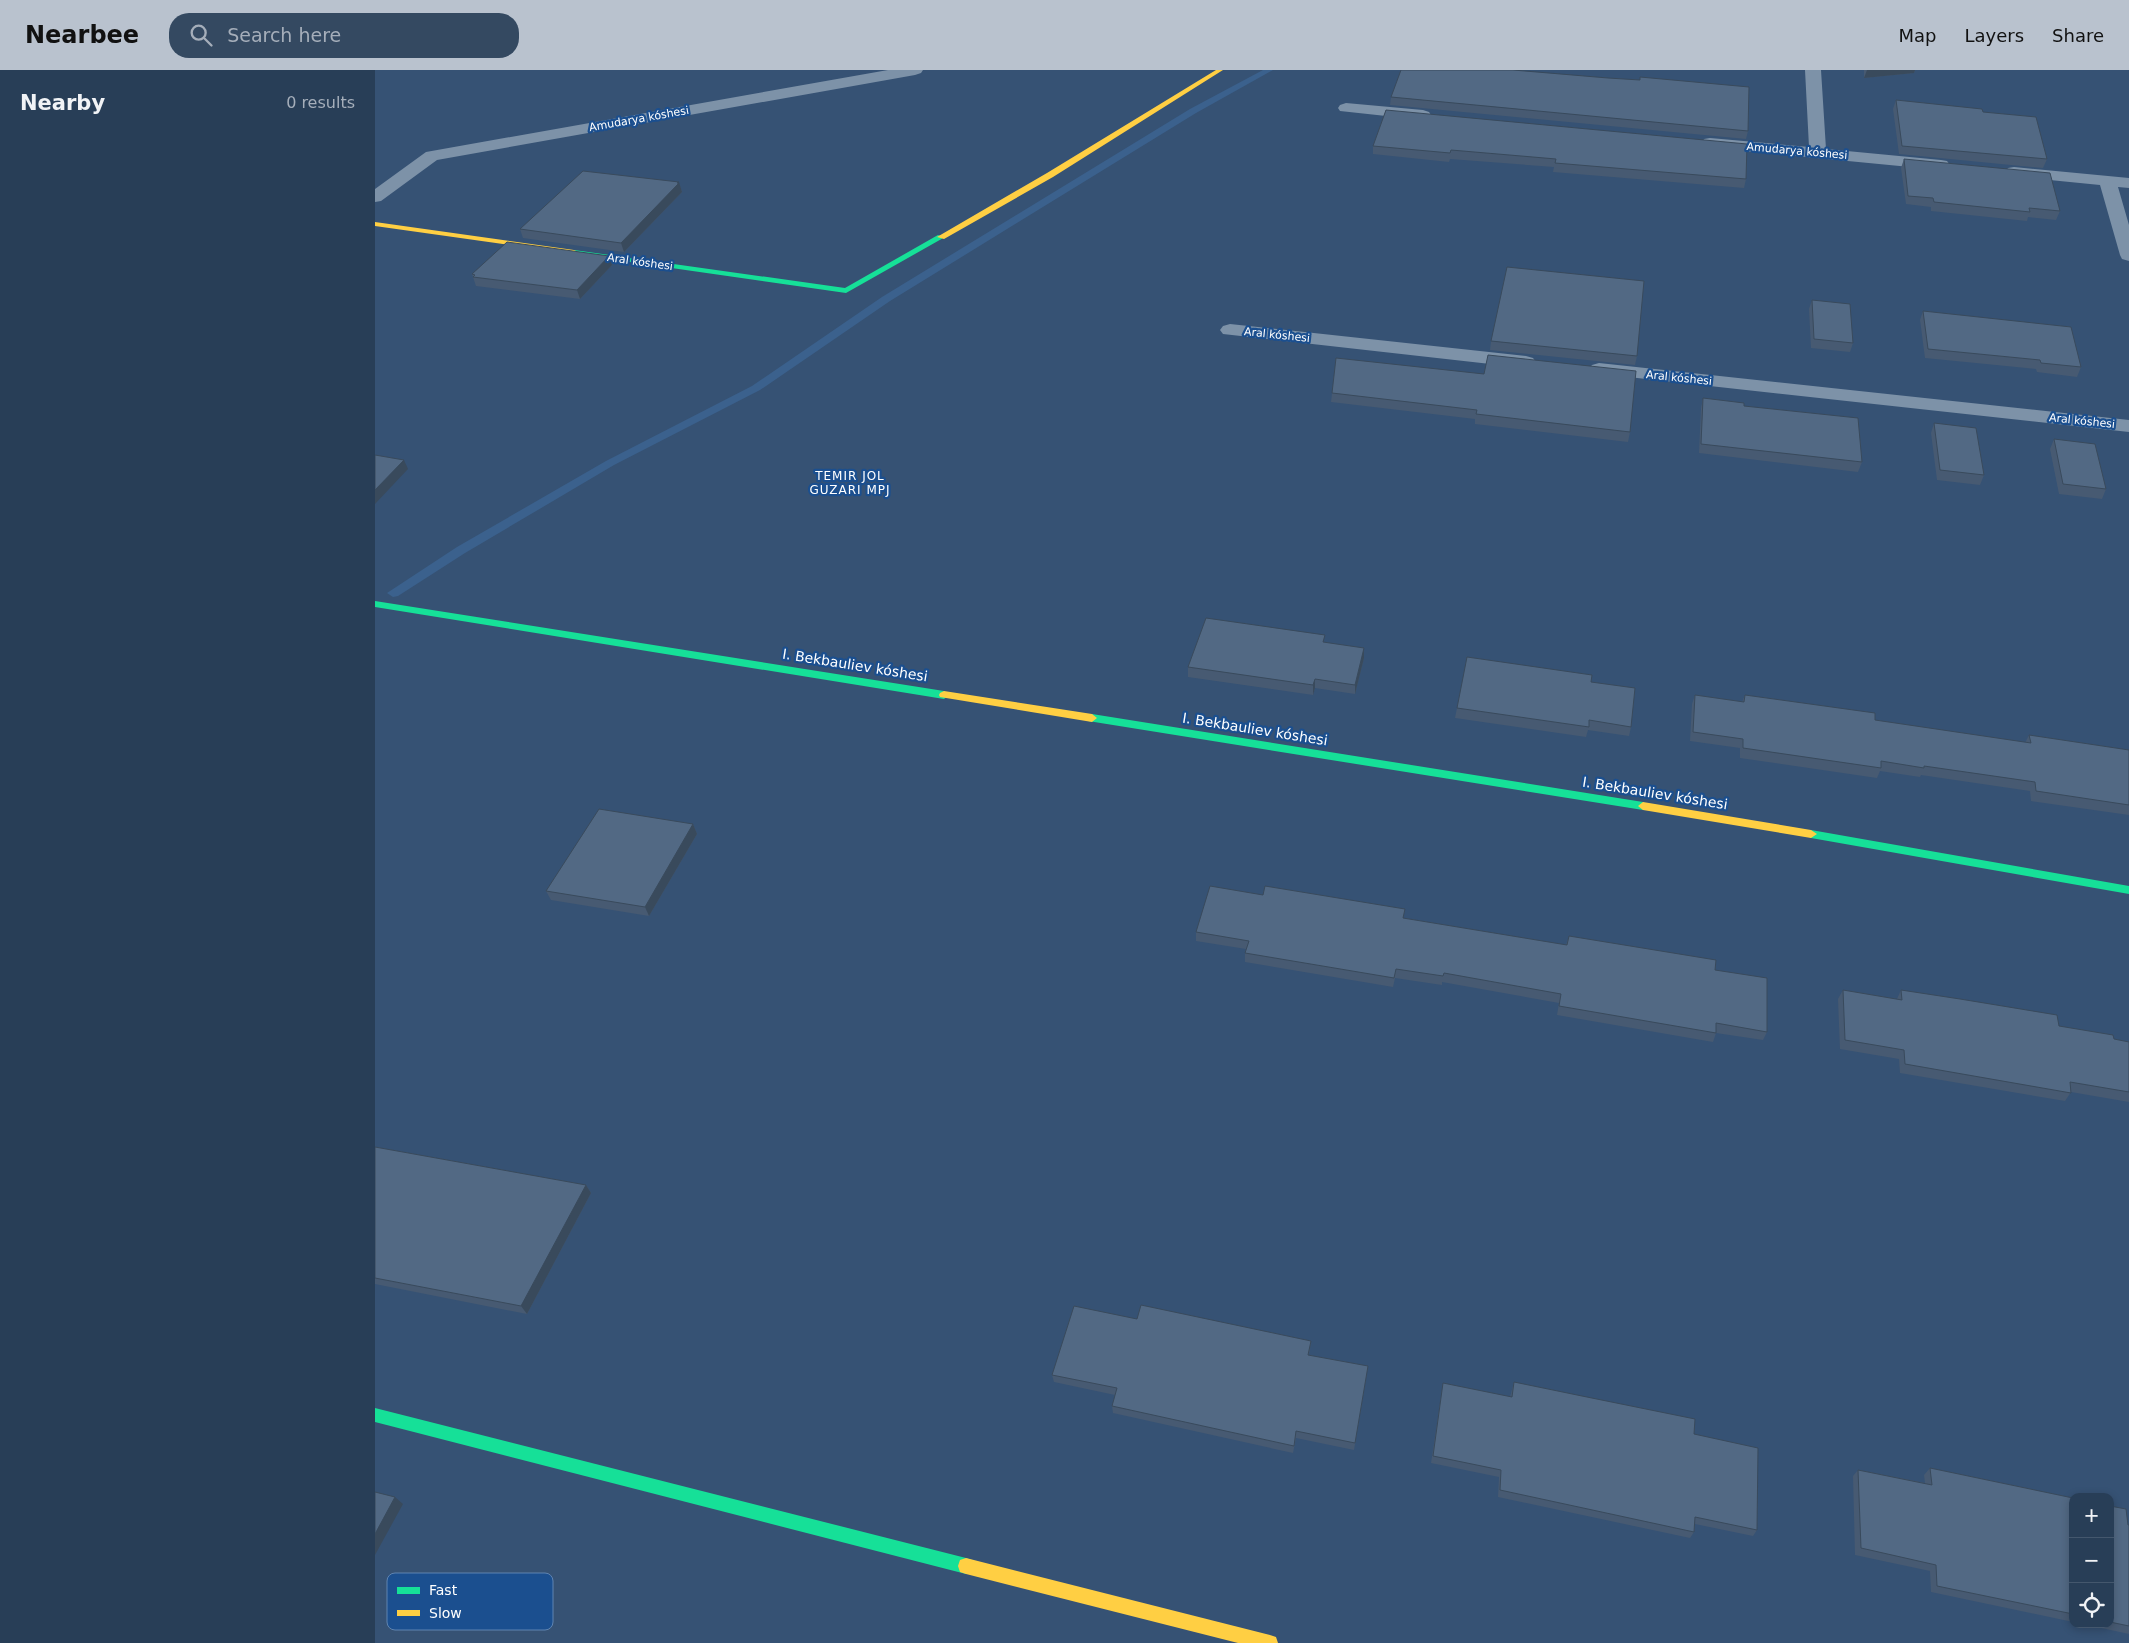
<!DOCTYPE html>
<html lang="en">
<head>
<meta charset="utf-8">
<style>
  body { margin:0; font-family:"DejaVu Sans",sans-serif; background:#344961; color:#f1f3f6 }
  .controls { position:absolute; right:15px; bottom:15px; display:grid; overflow:hidden; border-radius:10px; box-shadow:0 2px 8px #0003 }
  .controls button { width:45px; height:45px; display:grid; place-items:center; padding:0; border:0; border-bottom:1px solid #44576d; background:#283e57; color:#f1f3f6; font:25px sans-serif }
  .list { margin:0; padding:0; list-style:none }
  h2 { display:flex; justify-content:space-between; align-items:center; height:65px; margin:0; padding:0 20px; font-size:21px }
  h2 small { font-size:16px; font-weight:400; color:#a5aeba }
  .icon { flex:none; width:28px; height:28px; fill:none; stroke:currentColor; stroke-width:2; stroke-linecap:round; stroke-linejoin:round }
  .map { position:relative; flex:none; width:1754px; height:1573px; overflow:hidden }
  header { display:flex; align-items:center; gap:30px; box-sizing:border-box; height:70px; padding:0 25px; background:#b9c2ce; color:#111 }
  header strong { font-size:24px }
  nav { display:flex; gap:28px; margin-inline-start:auto; font-size:18px }
  .search { width:350px; height:45px; background:#344961; display:flex; align-items:center; gap:12px; box-sizing:border-box; padding:0 18px; border-radius:20px; color:#a5aeba; font-size:19px }
  main { display:flex }
  aside { flex:1; background:#283e57 }
  .map>svg:first-child { display:block }
  .lines { fill:none; stroke-linecap:round; stroke-linejoin:round }
  .stream { fill:#3b618d; fill-rule:evenodd }
  .street { fill:#7d92a8; fill-rule:evenodd }
  .fast { fill:#16e098; fill-rule:evenodd }
  .slow { fill:#ffcf43; fill-rule:evenodd }
  .wall { fill:#475a72 }
  .shaded-wall { fill:#394a5c }
  .building { fill:#526984; stroke:#394a5c }
  .labels { text-anchor:middle; dominant-baseline:central; stroke-width:4.5; stroke-linejoin:round; paint-order:stroke }
  .far-street-label { font-size:11px; fill:#fff; stroke:#1b4f8f }
  .far-neighbourhood-label { font-size:12px; letter-spacing:1px; fill:#fff; stroke:#1b4f8f }
  .street-label { font-size:14px; fill:#fff; stroke:#1b4f8f }
  .key { fill:#1b4f8f; stroke:#5f84b1; stroke-width:1 }
  .key-label { font-size:14px; fill:#fff }
</style>
</head>
<body>
<header>
<strong>Nearbee</strong>
<div class="search"><svg class="icon" aria-label="search" viewBox="0 0 24 24"><circle cx="10" cy="10" r="6"/><path d="M15 15l6 6"/></svg>Search here</div>
<nav><a>Map</a><a>Layers</a><a>Share</a></nav>
</header>
<main>
<aside>
<h2>Nearby<small>0 results</small></h2>
<ul class="list">
</ul>
</aside>
<div class="map">
<svg width="1754" height="1573" viewBox="0 0 1754 1573">
  <rect width="100%" height="100%" fill="#365274"/>
  <g class="lines">
    <path class="stream" d="M 888,0 L 898,0 L 821,43 L 515,231 L 385,320 L 239,395 L 90,483 L 23,526 L 18,527 L 12,523 L 82,477 L 231,391 L 377,316 L 507,227 L 815,39 Z"/>
    <g class="street">
      <path d="M 513,0 L 548,0 L 546,3 L 540,5 L 62,90 L 6,131 L 0,132 L 0,119 L 51,82 Z"/>
      <path d="M 1430,0 L 1446,0 L 1451,79 L 1566,90 L 1572,91 L 1575,95 L 1572,99 L 1566,100 L 1329,77 L 1327,73 L 1329,69 L 1335,68 L 1434,77 Z"/>
      <path d="M 971,33 L 1048,40 L 1054,42 L 1056,45 L 1054,48 L 1048,50 L 965,41 L 963,38 L 965,35 Z"/>
      <path d="M 1639,97 L 1754,108 L 1754,118 L 1743,117 L 1754,155 L 1754,191 L 1747,189 L 1745,185 L 1725,115 L 1633,106 L 1630,102 L 1633,98 Z"/>
      <path d="M 855,254 L 1151,286 L 1158,288 L 1161,292 L 1158,296 L 1151,298 L 848,264 L 845,260 L 848,256 Z"/>
      <path d="M 1224,293 L 1754,350 L 1754,362 L 1217,303 L 1214,299 L 1217,295 Z"/>
    </g>
    <g class="fast">
      <path d="M 563,165 L 570,167 L 471,223 L 199,184 L 195,182 L 199,180 L 470,218 Z"/>
      <path d="M 0,531 L 569,621 L 574,625 L 569,629 L 0,537 Z"/>
      <path d="M 717,644 L 1268,732 L 1273,736 L 1268,740 L 713,651 L 712,648 Z"/>
      <path d="M 1436,760 L 1754,816 L 1754,824 L 1436,768 L 1430,764 Z"/>
      <path d="M 0,1338 L 591,1488 L 597,1490 L 599,1496 L 597,1502 L 591,1504 L 0,1352 Z"/>
    </g>
    <g class="slow">
      <path d="M 841,0 L 848,0 L 678,107 L 569,169 L 562,167 L 672,103 Z"/>
      <path d="M 0,152 L 199,180 L 203,182 L 199,184 L 0,156 Z"/>
      <path d="M 569,621 L 717,644 L 722,648 L 717,652 L 565,627 L 564,625 L 565,623 Z"/>
      <path d="M 1268,732 L 1436,760 L 1442,764 L 1436,768 L 1268,740 L 1263,736 Z"/>
      <path d="M 591,1488 L 895,1565 L 901,1567 L 903,1573 L 863,1573 L 591,1504 L 585,1502 L 583,1496 L 585,1490 Z"/>
    </g>
  </g>
  <g class="wall">
    <path d="M 1489,0 L 1540,0 L 1539,3 L 1489,8 Z"/>
    <path d="M 1016,27 L 1373,61 L 1371,69 L 1015,35 Z"/>
    <path d="M 1521,30 L 1608,42 L 1672,89 L 1668,98 L 1524,84 L 1518,39 Z"/>
    <path d="M 1011,40 L 1371,109 L 1369,118 L 1178,102 L 1179,97 L 1075,89 L 1074,92 L 998,84 L 998,76 Z"/>
    <path d="M 1529,89 L 1685,141 L 1681,150 L 1653,147 L 1652,151 L 1556,141 L 1556,137 L 1531,134 L 1526,98 Z"/>
    <path d="M 304,113 L 307,122 L 249,182 L 148,168 L 145,159 Z"/>
    <path d="M 234,186 L 237,195 L 205,229 L 101,216 L 97,204 Z"/>
    <path d="M 1437,230 L 1478,273 L 1475,282 L 1436,278 L 1434,239 Z"/>
    <path d="M 1548,241 L 1706,297 L 1702,307 L 1662,302 L 1661,299 L 1550,288 L 1545,250 Z"/>
    <path d="M 1116,271 L 1262,286 L 1260,295 L 1115,280 Z"/>
    <path d="M 961,288 L 1255,362 L 1253,372 L 1100,354 L 1100,349 L 956,332 Z"/>
    <path d="M 1328,328 L 1369,336 L 1487,392 L 1483,402 L 1324,383 L 1326,338 Z"/>
    <path d="M 1559,353 L 1609,405 L 1605,415 L 1562,410 L 1556,363 Z"/>
    <path d="M 1679,369 L 1731,419 L 1727,429 L 1684,424 L 1675,379 Z"/>
    <path d="M 949,572 L 989,588 L 980,624 L 940,618 L 938,625 L 813,607 L 813,597 Z"/>
    <path d="M 1216,612 L 1256,657 L 1254,666 L 1213,660 L 1211,667 L 1080,648 L 1082,638 Z"/>
    <path d="M 1320,625 L 1367,632 L 1370,625 L 1500,650 L 1650,673 L 1654,665 L 1754,680 L 1754,745 L 1656,731 L 1655,721 L 1546,705 L 1545,707 L 1505,701 L 1502,708 L 1365,688 L 1365,678 L 1315,671 L 1317,634 Z"/>
    <path d="M 318,754 L 322,764 L 274,846 L 176,830 L 171,821 Z"/>
    <path d="M 1029,848 L 1191,875 L 1194,866 L 1340,900 L 1392,962 L 1388,970 L 1341,963 L 1338,972 L 1182,945 L 1184,933 L 1067,912 L 1067,915 L 1020,908 L 1018,917 L 870,892 L 870,883 L 871,879 L 821,871 L 821,862 Z"/>
    <path d="M 1468,920 L 1522,929 L 1526,920 L 1684,956 L 1739,969 L 1754,972 L 1754,1032 L 1696,1022 L 1690,1031 L 1525,1003 L 1524,989 L 1465,979 L 1463,929 Z"/>
    <path d="M 0,1077 L 211,1115 L 216,1123 L 152,1244 L 0,1214 Z"/>
    <path d="M 762,1249 L 936,1271 L 934,1285 L 993,1296 L 979,1380 L 921,1368 L 918,1383 L 738,1343 L 737,1336 L 740,1325 L 679,1312 L 677,1305 Z"/>
    <path d="M 1139,1312 L 1319,1364 L 1382,1460 L 1378,1466 L 1320,1454 L 1319,1462 L 1315,1468 L 1123,1427 L 1124,1407 L 1056,1393 L 1068,1313 L 1135,1327 Z"/>
    <path d="M 1555,1398 L 1698,1428 L 1698,1552 L 1556,1522 L 1555,1501 L 1480,1485 L 1478,1406 L 1483,1400 L 1550,1413 L 1549,1405 Z"/>
    <path d="M 1735,1436 L 1753,1455 L 1754,1455 L 1754,1564 L 1708,1554 L 1735,1554 Z"/>
  </g>
  <g class="shaded-wall">
    <path d="M 1492,0 L 1540,0 L 1539,3 L 1489,8 Z"/>
    <path d="M 304,112 L 307,122 L 249,182 L 246,173 Z"/>
    <path d="M 234,186 L 237,195 L 205,229 L 202,220 Z"/>
    <path d="M 29,390 L 33,399 L 0,434 L 0,420 Z"/>
    <path d="M 989,578 L 989,588 L 980,624 L 980,615 Z"/>
    <path d="M 940,609 L 940,618 L 938,625 L 938,615 Z"/>
    <path d="M 318,754 L 322,764 L 274,846 L 270,837 Z"/>
    <path d="M 211,1115 L 216,1123 L 152,1244 L 146,1236 Z"/>
    <path d="M 20,1427 L 28,1434 L 0,1485 L 0,1464 Z"/>
  </g>
  <g class="building">
    <path d="M 1026,0 L 1138,0 L 1233,8 L 1265,10 L 1265,7 L 1374,17 L 1373,61 L 1016,27 Z"/>
    <path d="M 1521,30 L 1607,39 L 1608,42 L 1661,47 L 1672,89 L 1527,76 Z"/>
    <path d="M 1011,40 L 1372,74 L 1371,109 L 1180,93 L 1181,89 L 1076,80 L 1075,83 L 998,76 Z"/>
    <path d="M 1529,89 L 1675,103 L 1685,141 L 1654,138 L 1655,142 L 1559,132 L 1558,128 L 1533,126 Z"/>
    <path d="M 208,101 L 304,112 L 302,113 L 304,113 L 246,173 L 145,159 Z"/>
    <path d="M 132,172 L 234,186 L 202,220 L 98,207 L 100,205 L 97,204 Z"/>
    <path d="M 1132,197 L 1269,211 L 1262,286 L 1116,271 Z"/>
    <path d="M 1437,230 L 1475,234 L 1478,273 L 1439,269 Z"/>
    <path d="M 1548,241 L 1696,257 L 1706,297 L 1666,293 L 1665,290 L 1553,279 Z"/>
    <path d="M 1113,285 L 1261,301 L 1255,362 L 1101,344 L 1102,340 L 957,323 L 961,288 L 1109,304 Z"/>
    <path d="M 1328,328 L 1369,333 L 1369,336 L 1483,348 L 1487,392 L 1326,374 Z"/>
    <path d="M 1559,353 L 1601,358 L 1609,405 L 1565,400 Z"/>
    <path d="M 1679,369 L 1720,374 L 1731,419 L 1688,414 Z"/>
    <path d="M 0,385 L 29,390 L 0,420 Z"/>
    <path d="M 831,548 L 950,565 L 948,572 L 989,578 L 980,615 L 940,609 L 938,615 L 813,597 Z"/>
    <path d="M 1092,587 L 1217,605 L 1216,612 L 1260,618 L 1256,657 L 1214,650 L 1214,657 L 1082,638 Z"/>
    <path d="M 1320,625 L 1369,632 L 1370,625 L 1500,643 L 1500,650 L 1656,673 L 1654,665 L 1754,680 L 1754,735 L 1661,721 L 1660,712 L 1549,696 L 1549,698 L 1506,691 L 1506,698 L 1368,678 L 1368,669 L 1318,662 Z"/>
    <path d="M 224,739 L 318,754 L 270,837 L 171,821 Z"/>
    <path d="M 835,816 L 888,825 L 890,816 L 1030,839 L 1028,848 L 1192,875 L 1194,866 L 1341,890 L 1340,900 L 1392,908 L 1392,962 L 1341,953 L 1341,963 L 1184,936 L 1186,924 L 1069,903 L 1068,906 L 1021,899 L 1019,908 L 870,883 L 874,871 L 821,862 Z"/>
    <path d="M 1468,920 L 1527,930 L 1526,920 L 1585,929 L 1682,945 L 1684,956 L 1738,965 L 1739,969 L 1754,972 L 1754,1022 L 1695,1012 L 1696,1023 L 1530,994 L 1529,980 L 1470,970 Z"/>
    <path d="M 0,1077 L 211,1115 L 146,1236 L 0,1208 Z"/>
    <path d="M 766,1235 L 936,1271 L 933,1285 L 993,1296 L 980,1373 L 921,1361 L 919,1376 L 737,1336 L 742,1318 L 677,1305 L 699,1236 L 762,1249 Z"/>
    <path d="M 1139,1312 L 1207,1326 L 1320,1349 L 1319,1364 L 1383,1378 L 1382,1460 L 1320,1447 L 1319,1462 L 1125,1420 L 1126,1400 L 1058,1386 L 1068,1313 L 1137,1327 Z"/>
    <path d="M 1555,1398 L 1698,1428 L 1698,1544 L 1562,1516 L 1561,1495 L 1486,1478 L 1483,1400 L 1557,1415 Z"/>
    <path d="M 0,1422 L 20,1427 L 0,1464 Z"/>
    <path d="M 1735,1436 L 1751,1439 L 1753,1455 L 1754,1455 L 1754,1556 L 1735,1552 Z"/>
  </g>
  <g class="labels">
    <g class="far-street-label">
      <text transform="translate(264 49) rotate(-10)">Amudarya kóshesi</text>
      <text transform="translate(1422 81) rotate(5)">Amudarya kóshesi</text>
      <text transform="translate(265 192) rotate(8)">Aral kóshesi</text>
      <text transform="translate(902 265) rotate(6)">Aral kóshesi</text>
      <text transform="translate(1304 308) rotate(6)">Aral kóshesi</text>
      <text transform="translate(1707 351) rotate(6)">Aral kóshesi</text>
    </g>
    <g class="far-neighbourhood-label">
      <text x="475" y="406">TEMIR JOL<tspan x="475" dy="14">GUZARI MPJ</tspan></text>
    </g>
    <g class="street-label">
      <text transform="translate(480 595) rotate(9)">I. Bekbauliev kóshesi</text>
      <text transform="translate(880 659) rotate(9)">I. Bekbauliev kóshesi</text>
      <text transform="translate(1280 723) rotate(9)">I. Bekbauliev kóshesi</text>
    </g>
  </g>
  <rect x="12" y="1503" width="166" height="57" rx="8" class="key"/>
  <rect x="22" y="1517" width="23" height="7" fill="#16e098"/>
  <rect x="22" y="1540" width="23" height="6" fill="#ffcf43"/>
  <g class="key-label">
    <text x="54" y="1525">Fast</text>
    <text x="54" y="1548">Slow</text>
  </g>
</svg>
<div class="controls">
<button>+</button>
<button>−</button>
<button><svg class="icon" aria-label="locate" viewBox="0 0 24 24"><circle cx="12" cy="12" r="6"/><path d="M12 2v4M12 18v4M2 12h4M18 12h4"/></svg></button>
</div>
</div>
</main>
</body>
</html>
